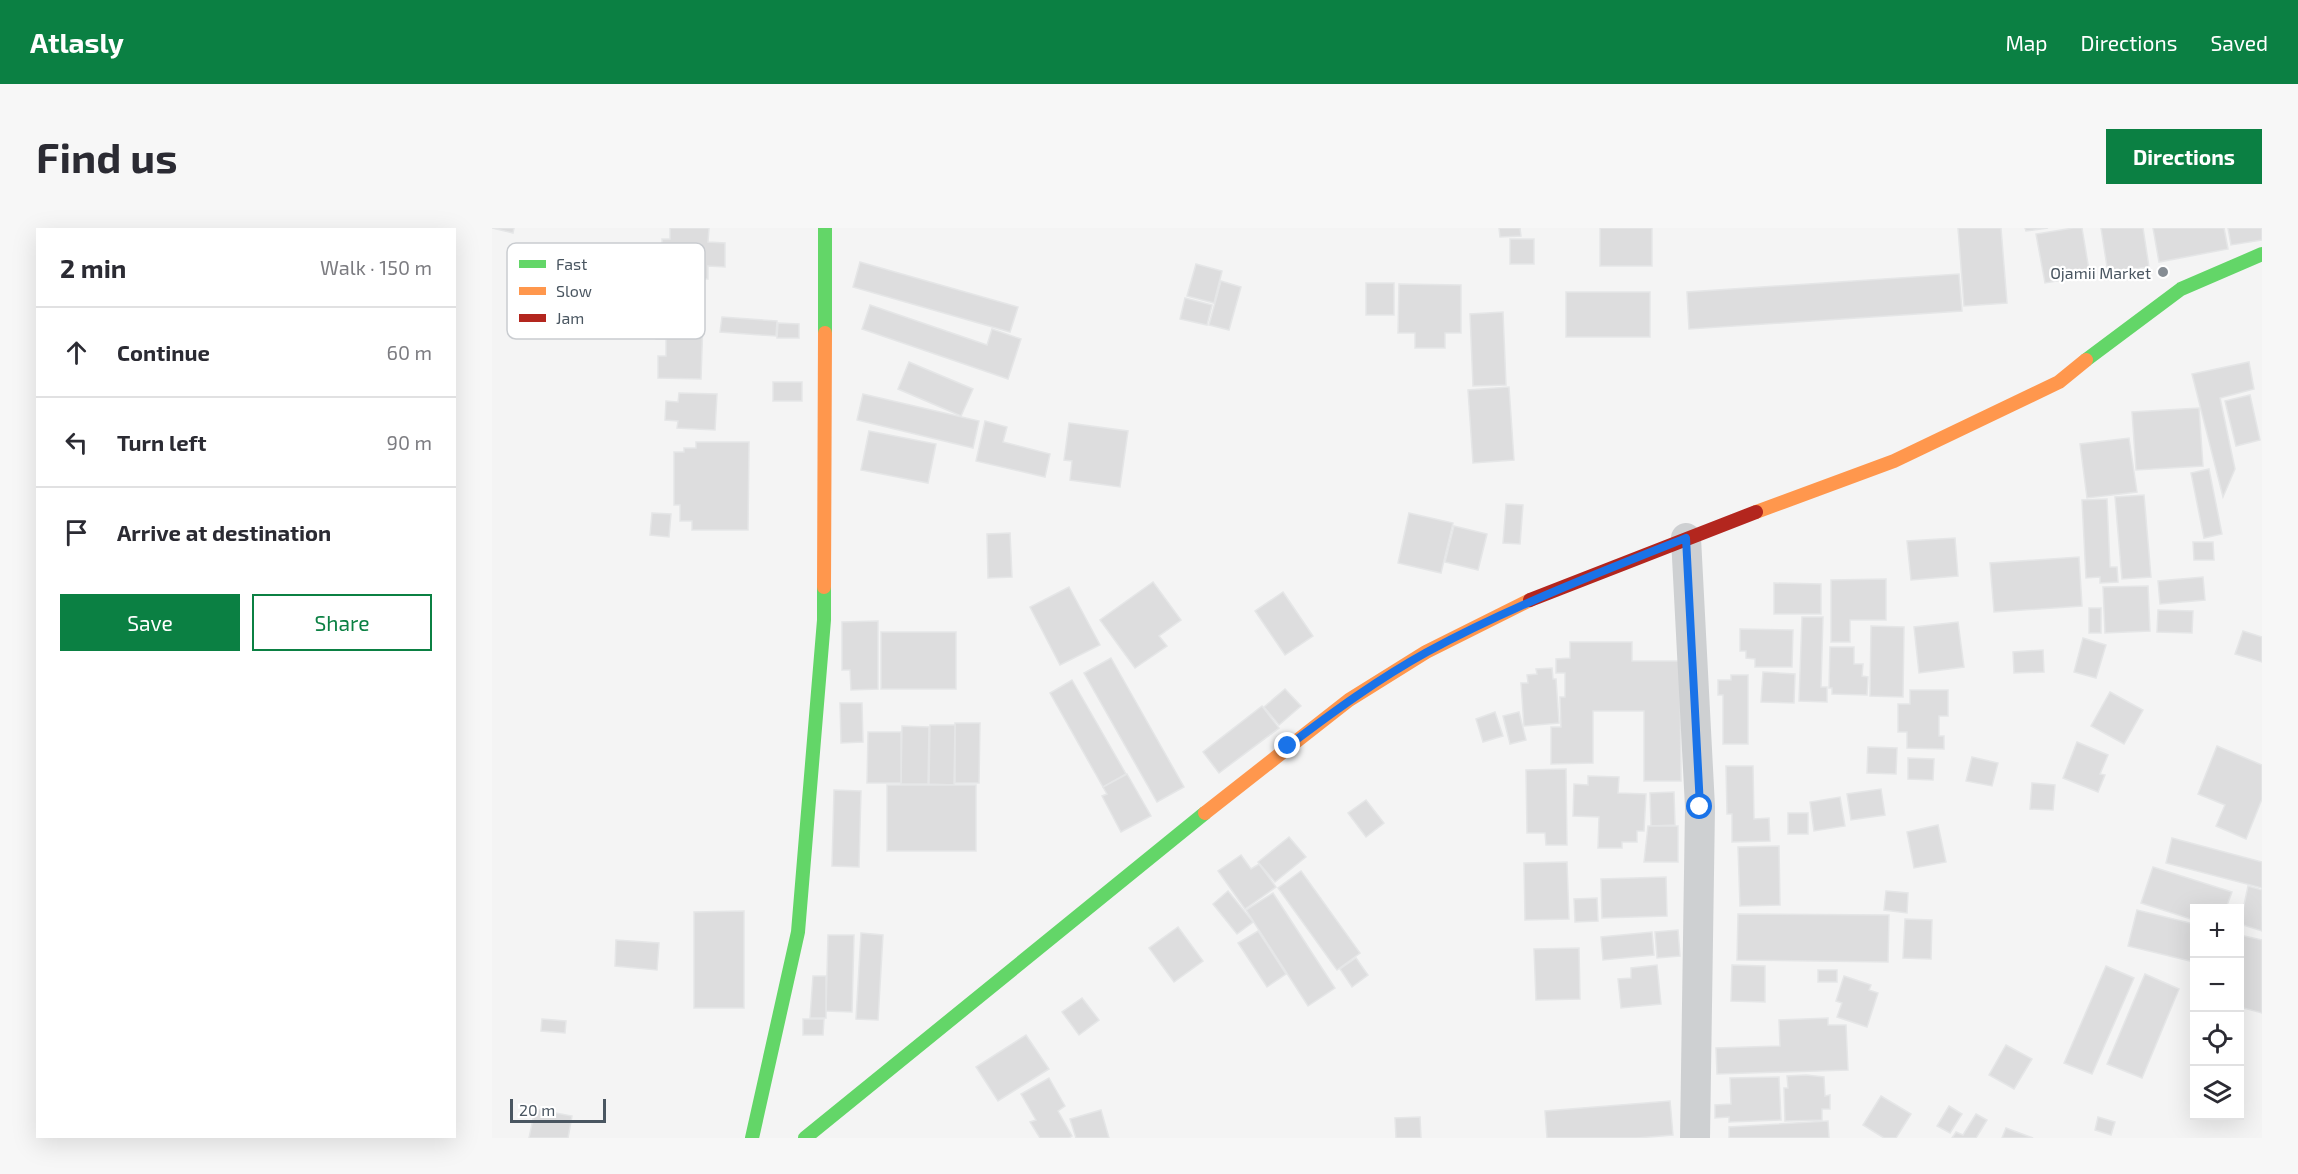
<!DOCTYPE html>
<html lang="en">
<head>
<meta charset="utf-8">
<style>
  body { margin:0; font-family:"Exo 2",sans-serif; background:#f7f7f7; color:#2b2b33 }
  .controls { position:absolute; right:18px; bottom:18px; display:grid; overflow:hidden; border-radius:0px; box-shadow:0 6px 24px #0002 }
  .controls button { width:54px; height:54px; display:grid; place-items:center; padding:0; border:0; border-bottom:2px solid #e1e1e2; background:#fff; color:#2b2b33; font:30px sans-serif }
  .scale { position:absolute; left:18px; bottom:15px; width:96px; box-sizing:border-box; padding-left:6px; border:3px solid #4a5661; border-top:0; font-size:16px; line-height:21px; white-space:nowrap; color:#4a5661; -webkit-text-stroke:4px #fff; paint-order:stroke }
  .stop { position:absolute; width:18px; height:18px; margin:-14px; border:4px solid #1a73e8; border-radius:50%; background:#fff }
  .stop.end { background:#1a73e8; border-color:#fff; box-shadow:0 2px 6px #0008 }
  .list { margin:0; padding:0; list-style:none }
  h2 { display:flex; justify-content:space-between; align-items:center; height:78px; margin:0; padding:0 24px; font-size:26px }
  h2 small { font-size:20px; font-weight:400; color:#7c7c81 }
  .list li { display:grid; grid-template-columns:39px 1fr auto; gap:18px; align-items:center; box-sizing:border-box; height:90px; padding:0 24px; border-top:2px solid #e1e1e2 }
  .list b { display:block; font-size:22px; white-space:nowrap }
  .list em { font-size:20px; font-style:normal; color:#7c7c81 }
  .actions { display:flex; gap:12px; padding:18px 24px }
  .actions a { flex:1; padding:14px 0; border:2px solid #0b8043; border-radius:0px; text-align:center; font-size:21px; color:#0b8043 }
  .actions .main { background:#0b8043; color:#fff }
  .icon { flex:none; width:33px; height:33px; fill:none; stroke:currentColor; stroke-width:2; stroke-linecap:round; stroke-linejoin:round }
  .map { position:relative; flex:none; width:1770px; height:910px; overflow:hidden; border-radius:0px }
  header { display:flex; align-items:center; gap:36px; box-sizing:border-box; height:84px; padding:0 30px; background:#0b8043; color:#fff }
  header strong { font-size:28px }
  nav { display:flex; gap:33px; margin-inline-start:auto; font-size:21px }
  .intro { display:flex; align-items:center; justify-content:space-between; box-sizing:border-box; height:144px; padding:0 36px }
  h1 { margin:0; font-size:42px }
  .button { padding:15px 27px; border-radius:0px; background:#0b8043; color:#fff; font-size:21px; font-weight:700 }
  main { display:flex; gap:36px; padding:0 36px }
  aside { flex:1; background:#fff; border-radius:0px; box-shadow:0 6px 24px #0002 }
  .map>svg:first-child { display:block }
  .building { fill:#ddddde; stroke:#e5e6e7; stroke-width:1.5 }
  .lines { fill:none; stroke-linecap:round; stroke-linejoin:round }
  .street { stroke:#ced0d2; stroke-width:30 }
  .fast { stroke:#63d668; stroke-width:14 }
  .slow { stroke:#ff974d; stroke-width:14 }
  .jam { stroke:#b3261e; stroke-width:14 }
  .route { stroke:#1a73e8; stroke-width:8 }
  .poi-dot { fill:#868d94; stroke:#fff; stroke-width:2 }
  .labels { text-anchor:middle; dominant-baseline:central; stroke-width:4.5; stroke-linejoin:round; paint-order:stroke }
  .poi-label { font-size:16px; fill:#4a5661; stroke:#fff; text-anchor:end }
  .key { fill:#fff; stroke:#c9ccd0; stroke-width:1.5 }
  .key-label { font-size:16px; fill:#4a5661 }
</style>
</head>
<body>
<header>
<strong>Atlasly</strong>
<nav><a>Map</a><a>Directions</a><a>Saved</a></nav>
</header>
<div class="intro"><h1>Find us</h1><a class="button">Directions</a></div>
<main>
<aside>
<h2>2 min<small>Walk · 150 m</small></h2>
<ul class="list">
<li><svg class="icon" aria-label="ahead" viewBox="0 0 24 24"><path d="M12 20V5M6 11l6-6 6 6"/></svg><div><b>Continue</b></div><em>60 m</em></li>
<li><svg class="icon" aria-label="left" viewBox="0 0 24 24"><path d="M17 20v-9H6M10 6l-5 5 5 5"/></svg><div><b>Turn left</b></div><em>90 m</em></li>
<li><svg class="icon" aria-label="arrive" viewBox="0 0 24 24"><path d="M6 21V4h12l-3 4 3 4H6"/></svg><div><b>Arrive at destination</b></div></li>
</ul>
<div class="actions"><a class="main">Save</a><a>Share</a></div>
</aside>
<div class="map">
<svg width="1770" height="910" viewBox="0 0 1770 910">
  <rect width="100%" height="100%" fill="#f4f4f4"/>
  <g class="building">
    <path d="M 0,0 L 22,0 L 21,5 Z"/>
    <path d="M 178,0 L 217,0 L 216,14 L 233,15 L 233,39 L 216,38 L 216,51 L 177,51 L 178,36 L 170,36 L 170,11 L 178,11 Z"/>
    <path d="M 1007,0 L 1028,0 L 1029,8 L 1008,9 Z"/>
    <rect x="1108" y="0" width="52" height="38"/>
    <path d="M 1466,0 L 1509,0 L 1515,75 L 1472,78 Z"/>
    <path d="M 1533,0 L 1556,0 L 1534,3 Z"/>
    <path d="M 1581,0 L 1590,0 L 1598,48 L 1553,55 L 1544,6 Z"/>
    <path d="M 1609,0 L 1651,0 L 1657,39 L 1616,45 Z"/>
    <path d="M 1661,0 L 1732,0 L 1736,21 L 1667,34 Z"/>
    <path d="M 1736,0 L 1770,0 L 1770,12 L 1739,17 Z"/>
    <rect x="1018" y="11" width="24" height="25"/>
    <path d="M 368,34 L 526,79 L 518,104 L 361,59 Z"/>
    <path d="M 704,36 L 730,43 L 722,75 L 695,68 Z"/>
    <path d="M 1467,46 L 1470,83 L 1197,101 L 1195,64 Z"/>
    <path d="M 729,53 L 749,59 L 737,102 L 717,97 Z"/>
    <rect x="874" y="55" width="28" height="32"/>
    <path d="M 907,56 L 969,57 L 969,105 L 953,105 L 953,120 L 923,120 L 923,105 L 906,105 Z"/>
    <rect x="1074" y="64" width="84" height="45"/>
    <path d="M 693,70 L 720,77 L 715,97 L 688,91 Z"/>
    <path d="M 378,77 L 495,117 L 500,101 L 529,111 L 516,151 L 370,101 Z"/>
    <path d="M 1011,84 L 1014,157 L 981,158 L 978,86 Z"/>
    <path d="M 230,89 L 285,93 L 284,108 L 228,104 Z"/>
    <path d="M 165,92 L 211,93 L 209,151 L 166,150 L 166,128 L 174,128 L 174,111 L 164,111 Z"/>
    <path d="M 286,95 L 307,96 L 307,110 L 285,110 Z"/>
    <path d="M 417,134 L 481,161 L 469,188 L 406,161 Z"/>
    <path d="M 1757,134 L 1762,161 L 1728,170 L 1743,241 L 1731,269 L 1700,146 Z"/>
    <rect x="281" y="154" width="29" height="19"/>
    <path d="M 1017,159 L 1022,232 L 981,235 L 976,162 Z"/>
    <path d="M 187,165 L 225,166 L 223,202 L 185,200 L 186,193 L 173,192 L 174,173 L 186,174 Z"/>
    <path d="M 371,166 L 487,193 L 481,220 L 365,192 Z"/>
    <path d="M 1758,167 L 1768,212 L 1744,218 L 1733,173 Z"/>
    <path d="M 1707,180 L 1711,238 L 1644,242 L 1640,184 Z"/>
    <path d="M 493,193 L 515,199 L 511,214 L 558,226 L 553,249 L 484,233 Z"/>
    <path d="M 577,195 L 636,203 L 628,259 L 578,252 L 580,233 L 572,232 Z"/>
    <path d="M 377,203 L 444,216 L 436,255 L 369,242 Z"/>
    <path d="M 1637,210 L 1645,264 L 1595,270 L 1588,216 Z"/>
    <path d="M 204,214 L 257,214 L 256,302 L 200,302 L 200,293 L 188,293 L 188,277 L 182,277 L 182,224 L 192,224 L 192,220 L 204,220 Z"/>
    <path d="M 1717,241 L 1730,306 L 1712,310 L 1699,245 Z"/>
    <path d="M 1652,267 L 1659,349 L 1630,351 L 1623,269 Z"/>
    <path d="M 1615,271 L 1618,339 L 1625,339 L 1626,354 L 1608,355 L 1608,349 L 1594,350 L 1590,272 Z"/>
    <path d="M 1014,276 L 1031,277 L 1028,316 L 1011,315 Z"/>
    <path d="M 160,285 L 179,286 L 177,309 L 158,307 Z"/>
    <path d="M 917,285 L 961,295 L 949,345 L 906,335 Z"/>
    <path d="M 962,298 L 995,306 L 986,342 L 953,334 Z"/>
    <path d="M 518,305 L 520,349 L 496,350 L 495,306 Z"/>
    <path d="M 1463,310 L 1466,348 L 1419,352 L 1415,313 Z"/>
    <path d="M 1701,314 L 1721,314 L 1722,332 L 1702,332 Z"/>
    <path d="M 1587,329 L 1590,378 L 1502,384 L 1498,335 Z"/>
    <path d="M 1711,349 L 1713,372 L 1668,376 L 1666,353 Z"/>
    <path d="M 1394,351 L 1394,392 L 1358,392 L 1358,414 L 1339,414 L 1339,352 Z"/>
    <path d="M 661,354 L 689,392 L 667,408 L 675,418 L 643,440 L 608,392 Z"/>
    <path d="M 1282,355 L 1329,356 L 1329,386 L 1282,386 Z"/>
    <path d="M 1656,358 L 1658,403 L 1613,405 L 1611,359 Z"/>
    <path d="M 577,359 L 608,417 L 568,437 L 538,379 Z"/>
    <path d="M 791,364 L 821,408 L 793,427 L 763,383 Z"/>
    <rect x="1597" y="380" width="12" height="25"/>
    <path d="M 1666,382 L 1701,383 L 1700,405 L 1665,404 Z"/>
    <path d="M 1310,389 L 1331,389 L 1329,459 L 1335,459 L 1335,474 L 1307,473 Z"/>
    <path d="M 386,393 L 386,461 L 359,462 L 358,442 L 350,442 L 350,394 Z"/>
    <path d="M 1466,394 L 1472,439 L 1427,445 L 1422,399 Z"/>
    <path d="M 1379,398 L 1412,399 L 1411,469 L 1378,468 Z"/>
    <path d="M 1248,401 L 1301,402 L 1300,439 L 1263,439 L 1263,431 L 1254,430 L 1254,423 L 1248,423 Z"/>
    <path d="M 1751,403 L 1770,409 L 1770,434 L 1743,426 Z"/>
    <rect x="389" y="404" width="75" height="57"/>
    <path d="M 1591,410 L 1614,417 L 1604,450 L 1582,444 Z"/>
    <path d="M 1078,414 L 1140,414 L 1140,433 L 1188,433 L 1189,553 L 1152,553 L 1152,483 L 1101,483 L 1101,535 L 1059,536 L 1059,499 L 1069,499 L 1068,469 L 1073,469 L 1073,445 L 1064,445 L 1064,431 L 1078,430 Z"/>
    <path d="M 1338,419 L 1362,419 L 1362,436 L 1371,436 L 1370,448 L 1376,449 L 1375,467 L 1340,466 L 1340,460 L 1337,460 Z"/>
    <path d="M 1551,422 L 1552,444 L 1522,445 L 1521,424 Z"/>
    <path d="M 619,430 L 692,559 L 665,574 L 592,445 Z"/>
    <path d="M 1060,440 L 1061,451 L 1064,451 L 1067,495 L 1032,498 L 1029,455 L 1036,455 L 1035,447 L 1045,446 L 1044,441 Z"/>
    <path d="M 1271,444 L 1303,446 L 1302,475 L 1269,474 Z"/>
    <path d="M 1239,447 L 1256,447 L 1256,516 L 1231,516 L 1231,467 L 1226,467 L 1226,452 L 1239,452 Z"/>
    <path d="M 580,452 L 634,546 L 611,559 L 558,465 Z"/>
    <path d="M 793,461 L 809,478 L 787,497 L 772,479 Z"/>
    <path d="M 1418,462 L 1456,462 L 1456,488 L 1447,488 L 1447,508 L 1452,508 L 1452,521 L 1415,520 L 1415,504 L 1406,504 L 1406,476 L 1418,476 Z"/>
    <path d="M 1618,464 L 1651,482 L 1632,516 L 1599,498 Z"/>
    <path d="M 348,475 L 370,475 L 371,514 L 349,515 Z"/>
    <path d="M 770,478 L 787,500 L 727,545 L 711,524 Z"/>
    <path d="M 1003,484 L 1011,508 L 991,514 L 984,491 Z"/>
    <path d="M 1027,484 L 1034,512 L 1018,516 L 1011,488 Z"/>
    <path d="M 463,495 L 488,495 L 487,555 L 463,555 Z"/>
    <path d="M 438,497 L 463,497 L 462,557 L 437,556 Z"/>
    <path d="M 410,498 L 437,499 L 436,556 L 409,556 Z"/>
    <path d="M 376,504 L 409,504 L 409,555 L 375,555 Z"/>
    <path d="M 1585,514 L 1616,527 L 1608,546 L 1613,547 L 1606,564 L 1571,550 Z"/>
    <path d="M 1725,518 L 1770,537 L 1770,571 L 1754,611 L 1724,598 L 1733,577 L 1706,566 Z"/>
    <path d="M 1376,519 L 1405,520 L 1404,546 L 1375,545 Z"/>
    <path d="M 1480,529 L 1506,535 L 1500,558 L 1474,553 Z"/>
    <path d="M 1416,530 L 1442,531 L 1441,552 L 1416,551 Z"/>
    <path d="M 1234,538 L 1261,538 L 1262,591 L 1277,590 L 1278,613 L 1240,614 L 1240,586 L 1235,586 Z"/>
    <path d="M 1074,541 L 1075,617 L 1054,617 L 1053,605 L 1035,605 L 1034,542 Z"/>
    <path d="M 635,546 L 659,588 L 629,604 L 610,568 L 615,566 L 611,559 Z"/>
    <path d="M 1096,548 L 1127,549 L 1126,565 L 1154,566 L 1152,603 L 1145,603 L 1145,614 L 1130,614 L 1130,620 L 1106,620 L 1107,589 L 1081,588 L 1082,556 L 1096,557 Z"/>
    <path d="M 1540,555 L 1563,557 L 1561,582 L 1538,581 Z"/>
    <rect x="395" y="557" width="89" height="66"/>
    <path d="M 1389,561 L 1393,587 L 1359,592 L 1355,566 Z"/>
    <path d="M 342,562 L 369,563 L 367,639 L 340,638 Z"/>
    <path d="M 1182,564 L 1183,597 L 1159,598 L 1158,565 Z"/>
    <path d="M 1348,569 L 1353,598 L 1322,603 L 1318,574 Z"/>
    <path d="M 874,572 L 892,595 L 874,609 L 856,585 Z"/>
    <rect x="1296" y="585" width="20" height="21"/>
    <path d="M 1446,597 L 1454,634 L 1422,640 L 1415,604 Z"/>
    <path d="M 1156,598 L 1186,598 L 1186,634 L 1152,634 Z"/>
    <path d="M 797,609 L 814,629 L 783,654 L 766,634 Z"/>
    <path d="M 1680,610 L 1770,634 L 1770,660 L 1674,635 Z"/>
    <path d="M 1287,618 L 1288,677 L 1248,678 L 1246,619 Z"/>
    <path d="M 749,627 L 759,641 L 767,636 L 784,659 L 753,681 L 726,643 Z"/>
    <path d="M 1075,634 L 1077,691 L 1033,692 L 1032,635 Z"/>
    <path d="M 1661,639 L 1740,664 L 1734,680 L 1702,680 L 1702,692 L 1649,675 Z"/>
    <path d="M 809,643 L 868,725 L 845,742 L 786,660 Z"/>
    <path d="M 1174,649 L 1175,688 L 1110,690 L 1109,651 Z"/>
    <path d="M 1756,658 L 1770,662 L 1770,703 L 1748,696 Z"/>
    <path d="M 736,663 L 761,694 L 745,706 L 721,676 Z"/>
    <path d="M 1394,663 L 1416,665 L 1415,685 L 1392,682 Z"/>
    <path d="M 781,665 L 843,760 L 816,778 L 754,682 Z"/>
    <path d="M 1105,670 L 1106,693 L 1083,694 L 1082,671 Z"/>
    <path d="M 1645,682 L 1702,696 L 1702,734 L 1636,718 Z"/>
    <path d="M 252,683 L 252,780 L 202,780 L 202,684 Z"/>
    <path d="M 1246,686 L 1397,687 L 1396,734 L 1245,732 Z"/>
    <path d="M 1413,691 L 1440,692 L 1439,731 L 1411,730 Z"/>
    <path d="M 686,699 L 711,733 L 682,754 L 657,720 Z"/>
    <path d="M 1186,702 L 1188,728 L 1165,730 L 1163,704 Z"/>
    <path d="M 766,703 L 794,746 L 775,759 L 746,715 Z"/>
    <path d="M 1160,704 L 1162,727 L 1111,732 L 1109,709 Z"/>
    <path d="M 369,705 L 391,707 L 386,792 L 364,791 Z"/>
    <path d="M 336,707 L 362,707 L 360,784 L 334,783 Z"/>
    <path d="M 1748,707 L 1770,712 L 1770,785 L 1748,779 Z"/>
    <path d="M 124,712 L 167,715 L 165,742 L 123,738 Z"/>
    <path d="M 1087,720 L 1088,771 L 1044,772 L 1042,721 Z"/>
    <path d="M 864,730 L 876,747 L 860,759 L 848,741 Z"/>
    <path d="M 1165,737 L 1169,776 L 1129,780 L 1126,751 L 1139,750 L 1139,740 Z"/>
    <path d="M 1240,737 L 1273,738 L 1273,774 L 1239,773 Z"/>
    <path d="M 1614,738 L 1642,750 L 1600,846 L 1572,835 Z"/>
    <rect x="1326" y="742" width="19" height="12"/>
    <path d="M 1653,746 L 1687,761 L 1650,850 L 1615,836 Z"/>
    <path d="M 321,748 L 334,748 L 334,790 L 318,790 Z"/>
    <path d="M 1352,748 L 1379,757 L 1377,762 L 1386,765 L 1375,799 L 1345,789 L 1350,775 L 1344,773 Z"/>
    <path d="M 590,770 L 607,792 L 587,807 L 570,784 Z"/>
    <path d="M 1336,790 L 1336,797 L 1354,797 L 1356,842 L 1225,846 L 1224,820 L 1288,818 L 1287,792 Z"/>
    <path d="M 50,791 L 74,793 L 73,805 L 49,803 Z"/>
    <path d="M 311,791 L 332,791 L 331,807 L 311,807 Z"/>
    <path d="M 534,807 L 557,841 L 506,873 L 484,839 Z"/>
    <path d="M 1514,817 L 1540,831 L 1522,861 L 1497,847 Z"/>
    <path d="M 1314,847 L 1332,849 L 1333,868 L 1338,867 L 1338,881 L 1330,881 L 1330,892 L 1293,893 L 1292,860 L 1296,860 L 1295,848 Z"/>
    <path d="M 1287,849 L 1289,892 L 1237,894 L 1237,889 L 1223,890 L 1223,877 L 1239,876 L 1238,850 Z"/>
    <path d="M 557,850 L 573,878 L 566,883 L 580,908 L 577,910 L 548,910 L 538,894 L 544,892 L 529,866 Z"/>
    <path d="M 1389,868 L 1419,886 L 1404,910 L 1392,910 L 1371,897 Z"/>
    <path d="M 1178,873 L 1181,907 L 1145,910 L 1055,910 L 1053,883 Z"/>
    <path d="M 1457,878 L 1470,886 L 1458,905 L 1445,898 Z"/>
    <path d="M 43,881 L 80,888 L 76,910 L 37,910 Z"/>
    <path d="M 609,882 L 617,910 L 584,910 L 578,891 Z"/>
    <path d="M 1484,886 L 1495,892 L 1484,910 L 1460,910 L 1464,904 L 1471,907 Z"/>
    <path d="M 928,889 L 929,910 L 904,910 L 903,890 Z"/>
    <path d="M 1606,889 L 1623,894 L 1619,907 L 1603,902 Z"/>
    <path d="M 1336,893 L 1337,910 L 1237,910 L 1237,899 Z"/>
    <path d="M 1514,900 L 1541,910 L 1510,910 Z"/>
  </g>
  <g class="lines">
    <path class="street" d="M 1194,310 L 1208,579 L 1203,910"/>
    <g class="fast">
      <path d="M 333,105 L 333,0"/>
      <path d="M 1594,132 L 1689,61 L 1770,26"/>
      <path d="M 260,910 L 306,704 L 332,392 L 332,359"/>
      <path d="M 313,910 L 713,585"/>
    </g>
    <g class="slow">
      <path d="M 1264,284 L 1402,233 L 1567,154 L 1594,132"/>
      <path d="M 332,359 L 333,105"/>
      <path d="M 713,585 L 857,472 L 934,424 L 1038,372"/>
    </g>
    <path class="jam" d="M 1038,372 L 1264,284"/>
  </g>
  <g class="lines">
    <path class="route" d="M 796,518 C 841,484 886,451 935,424 C 1018,379 1106,345 1194,310 L 1208,579"/>
  </g>
  <circle class="poi-dot" cx="1671" cy="44" r="6"/>
  <g class="labels">
    <g class="poi-label">
      <text x="1659" y="44">Ojamii Market</text>
    </g>
  </g>
  <rect x="15" y="15" width="198" height="96" rx="9" class="key"/>
  <rect x="27" y="32" width="27" height="8" fill="#63d668"/>
  <rect x="27" y="59" width="27" height="8" fill="#ff974d"/>
  <rect x="27" y="86" width="27" height="8" fill="#b3261e"/>
  <g class="key-label">
    <text x="64" y="42">Fast</text>
    <text x="64" y="69">Slow</text>
    <text x="64" y="96">Jam</text>
  </g>
</svg>
<div class="controls">
<button>+</button>
<button>−</button>
<button><svg class="icon" aria-label="locate" viewBox="0 0 24 24"><circle cx="12" cy="12" r="6"/><path d="M12 2v4M12 18v4M2 12h4M18 12h4"/></svg></button>
<button><svg class="icon" aria-label="layers" viewBox="0 0 24 24"><path d="M12 4l9 5-9 5-9-5zM3 14l9 5 9-5"/></svg></button>
</div>
<div class="scale">20 m</div>
<div class="stop" style="left:1208px;top:579px"></div>
<div class="stop end" style="left:796px;top:518px"></div>
</div>
</main>
</body>
</html>
